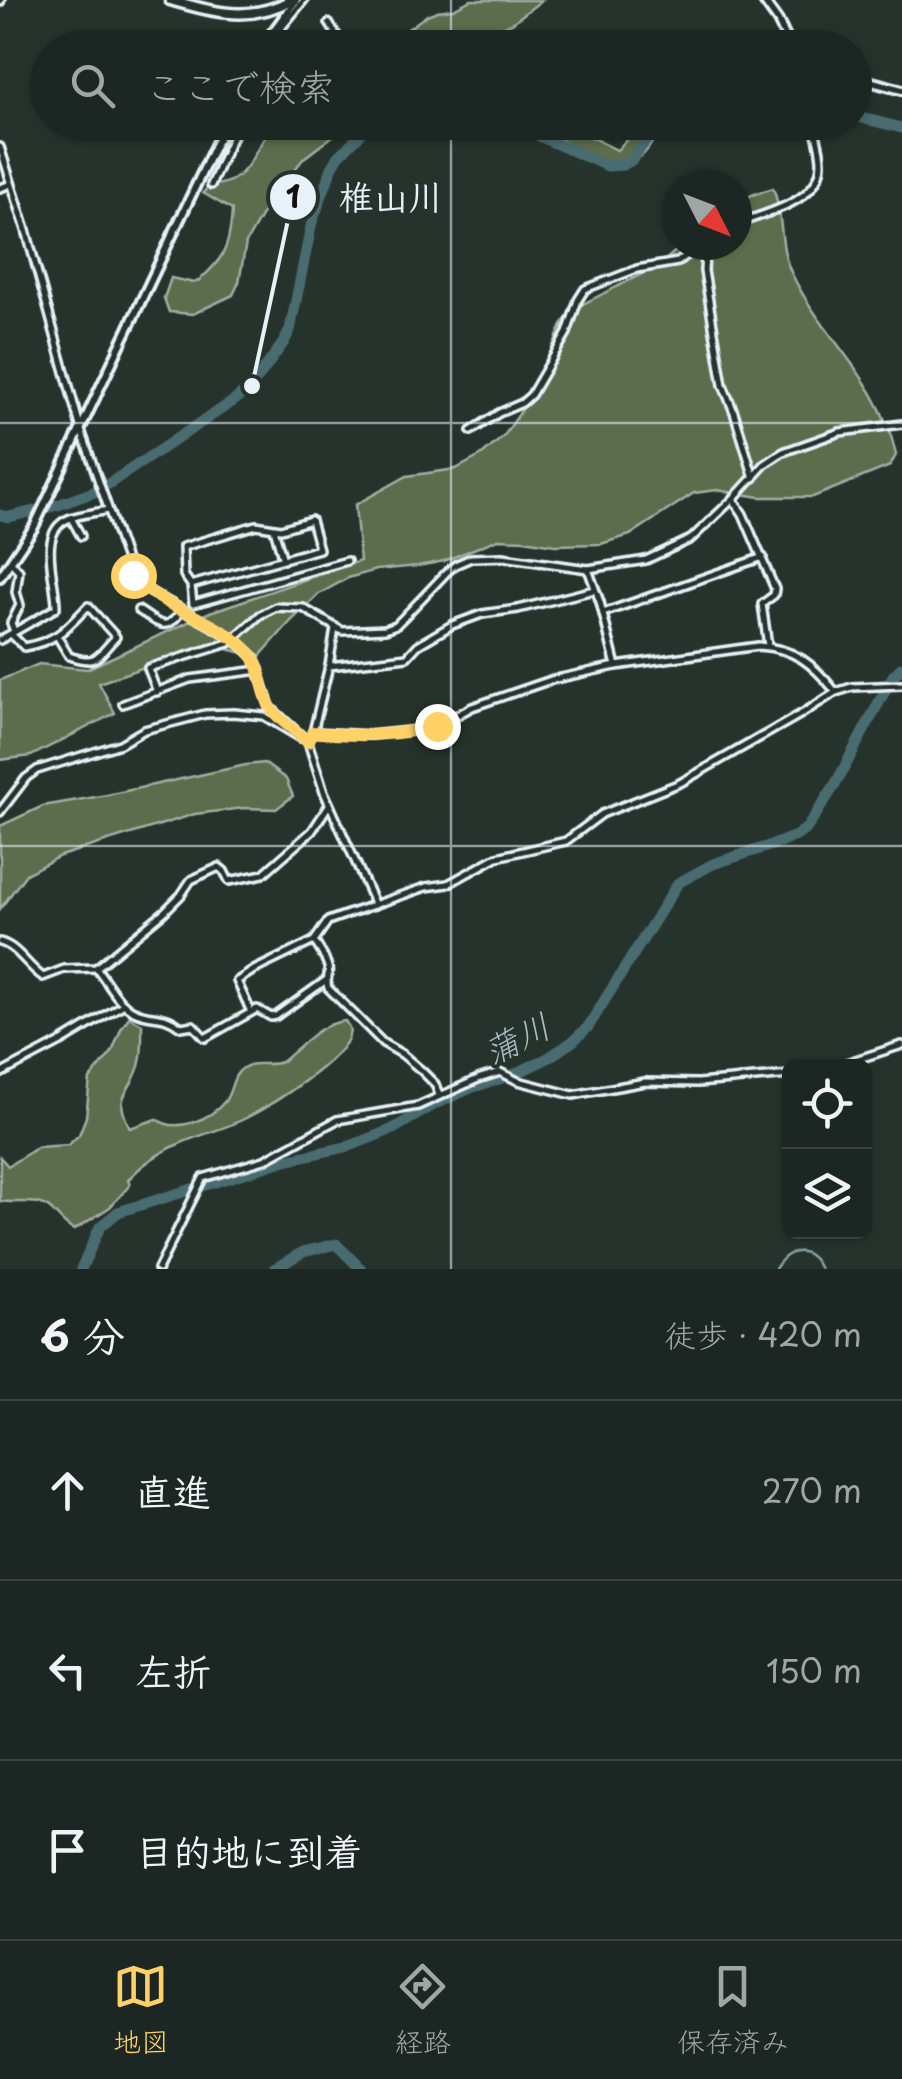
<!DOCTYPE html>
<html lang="ja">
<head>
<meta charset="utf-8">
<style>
  body { margin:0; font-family:"Playpen Sans","Klee One",sans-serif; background:#252e2a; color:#f1f3f6 }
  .controls { position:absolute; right:30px; bottom:30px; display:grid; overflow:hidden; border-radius:15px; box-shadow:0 2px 8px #0004 }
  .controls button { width:90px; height:90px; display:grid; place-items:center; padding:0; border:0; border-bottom:2px solid #3a4340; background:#1c2622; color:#f1f3f6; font:50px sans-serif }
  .compass { position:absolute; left:662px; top:170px; width:90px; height:90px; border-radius:50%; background:#1c2622; box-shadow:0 2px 8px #0004; rotate:132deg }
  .stop { position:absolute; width:30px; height:30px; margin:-22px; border:8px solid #ffd166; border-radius:50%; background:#fff }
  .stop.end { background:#ffd166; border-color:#fff; box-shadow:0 2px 10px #0008 }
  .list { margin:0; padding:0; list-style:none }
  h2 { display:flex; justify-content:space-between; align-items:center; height:130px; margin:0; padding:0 40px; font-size:42px }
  h2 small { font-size:32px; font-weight:400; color:#a0a5a5 }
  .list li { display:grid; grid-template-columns:65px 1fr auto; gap:30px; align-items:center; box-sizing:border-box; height:180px; padding:0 40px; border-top:2px solid #3a4340 }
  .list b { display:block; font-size:38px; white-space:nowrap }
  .list em { font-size:32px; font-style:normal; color:#a0a5a5 }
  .icon { flex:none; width:55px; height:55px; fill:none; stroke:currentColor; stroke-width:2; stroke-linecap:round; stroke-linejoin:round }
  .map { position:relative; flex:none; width:902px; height:1269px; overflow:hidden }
  .search { position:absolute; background:#1c2622; box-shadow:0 2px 8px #0004; left:30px; right:30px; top:30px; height:110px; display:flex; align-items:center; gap:25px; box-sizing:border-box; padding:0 35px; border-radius:55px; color:#a0a5a5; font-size:38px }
  .sheet { height:670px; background:#1c2622 }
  nav { display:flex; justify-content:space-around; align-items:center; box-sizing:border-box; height:140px; border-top:2px solid #3a4340; background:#1c2622; font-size:28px; color:#a0a5a5 }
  nav a { display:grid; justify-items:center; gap:5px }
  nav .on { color:#ffd166 }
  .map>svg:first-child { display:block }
  .green { fill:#5c6c4e; stroke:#a2aea3; stroke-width:2.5 }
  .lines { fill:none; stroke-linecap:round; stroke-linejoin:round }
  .stream { stroke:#89a1a6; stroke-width:2.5 }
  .river { stroke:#496c6f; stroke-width:11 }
  .minor-casing { stroke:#e8f1f8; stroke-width:12 }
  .tertiary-casing { stroke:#e8f1f8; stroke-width:14 }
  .secondary-casing { stroke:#e8f1f8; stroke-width:15 }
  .minor { stroke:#26332d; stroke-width:5 }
  .tertiary { stroke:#26332d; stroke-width:6 }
  .secondary { stroke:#26332d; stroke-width:8 }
  .route { stroke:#ffd166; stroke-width:12 }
  .grid { fill:none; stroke:#e8f1f8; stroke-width:2.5; stroke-opacity:0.55 }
  .labels { text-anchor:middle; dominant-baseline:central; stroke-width:8; stroke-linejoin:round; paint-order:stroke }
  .water-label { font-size:35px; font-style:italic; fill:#a8bcc1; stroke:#26332d }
  .leader { fill:none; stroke:#e8f1f8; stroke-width:4 }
  .callout-dot { fill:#e8f1f8; stroke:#26332d; stroke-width:4 }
  .mark-label { font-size:30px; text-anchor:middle; font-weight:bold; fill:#111 }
  .callout-label { font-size:35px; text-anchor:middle; font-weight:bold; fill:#e8f1f8; stroke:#26332d; stroke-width:8; stroke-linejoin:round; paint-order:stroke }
</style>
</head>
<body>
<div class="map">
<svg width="902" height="1269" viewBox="0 0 902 1269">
  <rect width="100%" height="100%" fill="#26332d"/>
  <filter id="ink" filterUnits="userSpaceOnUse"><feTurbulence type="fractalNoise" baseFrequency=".01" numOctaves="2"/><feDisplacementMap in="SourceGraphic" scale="20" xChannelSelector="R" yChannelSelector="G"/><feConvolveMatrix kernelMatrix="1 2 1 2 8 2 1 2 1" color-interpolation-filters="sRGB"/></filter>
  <g filter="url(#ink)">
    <g class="green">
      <path d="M 471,0 L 542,0 L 512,23 L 464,42 L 459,47 L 383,47 L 427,15 L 437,11 L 453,9 Z"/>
      <path d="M 279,122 L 350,123 L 304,158 L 271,199 L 246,243 L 239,282 L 233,295 L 193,314 L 169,312 L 164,298 L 171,278 L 194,283 L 198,281 C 225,259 230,245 232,210 L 203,193 L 208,187 C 215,185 225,184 232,180 C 255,168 258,136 279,122 Z"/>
      <path d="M 532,123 L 562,123 L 617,150 L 642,123 L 662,123 C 648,152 639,170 602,164 Z"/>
      <path d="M 773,188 C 784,214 778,244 791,272 C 822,339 880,378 896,455 L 890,466 L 813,497 L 760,497 L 717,490 L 694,493 L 630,535 L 601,544 L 555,545 L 524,540 L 498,539 L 444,561 L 418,566 L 376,570 L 348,578 L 319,594 L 291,621 L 259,657 L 208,644 L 99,683 L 115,713 L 31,756 L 0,760 L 0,680 L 39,664 L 87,669 L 210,612 L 360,561 L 355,505 L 407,476 L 456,469 L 482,455 L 504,436 L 530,398 L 564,321 L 577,307 L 660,265 L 682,245 L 737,245 L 737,203 L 752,195 Z"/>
      <path d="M 264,763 L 286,779 L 293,796 L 276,809 L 244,808 L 195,814 L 60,856 L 26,874 L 0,909 L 0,826 L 43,806 L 107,795 L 246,765 Z"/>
      <path d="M 129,1017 L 142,1024 C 142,1036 143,1054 139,1066 C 130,1096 112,1094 130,1128 L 157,1119 C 176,1134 211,1119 225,1101 C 233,1090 231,1076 243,1068 C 254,1060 269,1067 281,1062 C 285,1060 289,1055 293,1052 C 309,1038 323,1023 345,1021 C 348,1026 351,1028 349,1035 C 345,1059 268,1107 246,1118 C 225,1129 201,1134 179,1144 C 161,1152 141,1165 128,1180 L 130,1185 L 110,1207 L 74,1230 C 63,1225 58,1215 49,1208 C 37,1198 15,1204 0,1201 L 0,1157 L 8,1166 L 38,1147 L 68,1145 L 79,1135 L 86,1117 L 90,1079 L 112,1052 L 121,1029 Z"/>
    </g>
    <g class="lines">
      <path class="stream" d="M 775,1269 C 788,1248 808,1244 820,1269"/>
      <g class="river">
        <path d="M 854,116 L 902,128"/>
        <path d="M 524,122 L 539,136 L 607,166 L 623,165 L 632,160 L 659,122"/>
        <path d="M 0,515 L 9,517 L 58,505 L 94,492 L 110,483 L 235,400 L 252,386 L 284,342 L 290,330 L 312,222 L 332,168 L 339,156 L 372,122"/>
        <path d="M 81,1269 L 100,1227 L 118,1212 L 286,1160 L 350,1146 L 393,1129 L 435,1104 L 473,1087 L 515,1074 L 548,1058 L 572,1042 L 588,1027 L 678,883 L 713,864 L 778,843 L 796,836 L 807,828 L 835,785 L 893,676 L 902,667"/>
        <path d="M 274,1269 L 303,1252 L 336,1244 L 361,1269"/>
      </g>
      <defs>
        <g id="minor">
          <path d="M 0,2 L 1,0"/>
          <path d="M 329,23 L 345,48"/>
          <path d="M 233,38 L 259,48"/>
          <path d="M 273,48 L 282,27 L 304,0"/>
          <path d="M 0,147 L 26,230 L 81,430 L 129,569 L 145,589 L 233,638 L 254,657 L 270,707 L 308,742"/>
          <path d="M 211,185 L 239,122"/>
          <path d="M 0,188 L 11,184"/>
          <path d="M 737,224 C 767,212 821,202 821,162 C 821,149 816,135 813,122"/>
          <path d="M 709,245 L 705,256 L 704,271 L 723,385 L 734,412 L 754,478"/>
          <path d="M 471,431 L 499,413 L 522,403 L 531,395 L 567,333 L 578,300 L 585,289 L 637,269 L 678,262 L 700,245"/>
          <path d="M 733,499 L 743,514 L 775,589 L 774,595 L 762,604 L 768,646"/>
          <path d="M 71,518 L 81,536"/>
          <path d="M 274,529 L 283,560"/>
          <path d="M 11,562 L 19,571 L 16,592 L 20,605 L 11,623 L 14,631"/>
          <path d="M 588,569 L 600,602 L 616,666"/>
          <path d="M 191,585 L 319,549 L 311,520 L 281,529 L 256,525 L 183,547 L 184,575 L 191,585 L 193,604 L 347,561"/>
          <path d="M 138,610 C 158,622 165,635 182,610"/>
          <path d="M 603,613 L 763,557"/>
          <path d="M 11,634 L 24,647 C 57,641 66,629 88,606 L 116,637 C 96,657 99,666 69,656 L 57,636"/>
          <path d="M 0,640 L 56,608 C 57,582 36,533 68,519 C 80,514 95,513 108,510"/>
          <path d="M 329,666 L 407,657 L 418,645 L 452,625 L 482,614 L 518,609 L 594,590"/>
          <path d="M 157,692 L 148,668 L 229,643 L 260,615 L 276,607 L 303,608 L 342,631 L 385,629 L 396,625 L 403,618 L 446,573 L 455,565 L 471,558 L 503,557 L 588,569 L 646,560 L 691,539 L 733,499 L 765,464 L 783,452 L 840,432 L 902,424"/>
          <path d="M 123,704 L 190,679 L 259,670"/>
          <path d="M 313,732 L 371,735 L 419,730 L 437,726 L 472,707 L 551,680 L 616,666 L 758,646 C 795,648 813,664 835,691"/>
          <path d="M 313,732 L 329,666 L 335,628"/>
          <path d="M 308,742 L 324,792 L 375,905"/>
          <path d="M 0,812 L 26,778 L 37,770 L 120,744 L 144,730 L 205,714 L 234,713 L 264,716 L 301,738"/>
          <path d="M 0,942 C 17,946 28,967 43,977 L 64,969 L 96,968 L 164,912 L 181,895 L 191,880 L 219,867 L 224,871 L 229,881 L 263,874 L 312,831 L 329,805"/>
          <path d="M 96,968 C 107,981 118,1004 134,1011 C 153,1020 162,1012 181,1027 L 193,1025 L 205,1038 L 257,1009 L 271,1017 L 276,1016 L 325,981"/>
          <path d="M 251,1012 L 237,981 L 254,970 L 314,941"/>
          <path d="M 837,1066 L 902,1045"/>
          <path d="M 0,1074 L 61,1042 L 124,1004"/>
          <path d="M 439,1095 L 435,1084 L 422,1071 L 402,1054 L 383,1043 L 328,988 C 325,979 330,976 328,967 C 326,958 319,949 314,941 L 328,921 L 339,917 L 426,887 L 448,884 L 497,857 L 566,841 L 602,814 L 680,783 L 803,713 L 836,692 L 852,687 L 902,685"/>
          <path d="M 158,1269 L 203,1178 L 264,1160 L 337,1120 L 418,1106 L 478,1079 L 500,1072 L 518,1081 L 573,1095 L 645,1082 L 698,1083 L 790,1075"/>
        </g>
        <g id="tertiary">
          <path d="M 763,0 L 778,21 L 791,48"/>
          <path d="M 261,48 L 296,0"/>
          <path d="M 854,77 L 902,90"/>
          <path d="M 0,577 L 34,527 L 226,122"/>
        </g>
        <path id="secondary" d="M 170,0 C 214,12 249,23 291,0"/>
      </defs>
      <use href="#minor" class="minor-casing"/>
      <use href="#tertiary" class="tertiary-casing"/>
      <use href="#secondary" class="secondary-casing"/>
      <use href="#minor" class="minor"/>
      <use href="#tertiary" class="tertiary"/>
      <use href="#secondary" class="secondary"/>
    </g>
  </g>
  <g class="lines" filter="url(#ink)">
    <path class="route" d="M 133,575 C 164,612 218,618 250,653 C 262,666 261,688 269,704 C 276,719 295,730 308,742 L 313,732 C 355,737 396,736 437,726"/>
  </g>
  <path class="grid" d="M 451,0 L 451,48M 451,122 L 451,1269M 0,423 L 902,423M 0,846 L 902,846"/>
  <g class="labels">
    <g class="water-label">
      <text transform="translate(516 1037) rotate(-26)">蒲川</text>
    </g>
  </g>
  <path class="leader" d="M252 386L293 197"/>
  <g class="callout-dot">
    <circle cx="252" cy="386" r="10"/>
    <circle cx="293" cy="197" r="25"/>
  </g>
  <g class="mark-label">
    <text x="293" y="208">1</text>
  </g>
  <g class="callout-label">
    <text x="391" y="210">椎山川</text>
  </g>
</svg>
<div class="controls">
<button><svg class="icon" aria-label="locate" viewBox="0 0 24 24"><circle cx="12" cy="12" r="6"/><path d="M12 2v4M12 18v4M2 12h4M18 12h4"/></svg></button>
<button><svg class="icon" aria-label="layers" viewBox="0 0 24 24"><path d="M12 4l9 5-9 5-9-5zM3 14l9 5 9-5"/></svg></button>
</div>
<svg class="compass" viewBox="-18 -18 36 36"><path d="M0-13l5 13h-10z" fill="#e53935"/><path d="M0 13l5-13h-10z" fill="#a0a5a5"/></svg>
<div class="stop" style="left:133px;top:575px"></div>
<div class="stop end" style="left:437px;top:726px"></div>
<div class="search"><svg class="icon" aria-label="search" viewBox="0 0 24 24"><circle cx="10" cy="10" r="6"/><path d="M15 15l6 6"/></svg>ここで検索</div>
</div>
<section class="sheet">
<h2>6 分<small>徒歩 · 420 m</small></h2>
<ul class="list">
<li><svg class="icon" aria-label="ahead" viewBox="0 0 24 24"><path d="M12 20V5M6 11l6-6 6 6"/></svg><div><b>直進</b></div><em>270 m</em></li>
<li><svg class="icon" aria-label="left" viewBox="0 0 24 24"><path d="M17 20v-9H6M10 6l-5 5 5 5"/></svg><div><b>左折</b></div><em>150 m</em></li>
<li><svg class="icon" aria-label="arrive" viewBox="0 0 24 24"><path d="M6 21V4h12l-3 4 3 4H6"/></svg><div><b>目的地に到着</b></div></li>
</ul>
</section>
<nav>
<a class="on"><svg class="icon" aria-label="map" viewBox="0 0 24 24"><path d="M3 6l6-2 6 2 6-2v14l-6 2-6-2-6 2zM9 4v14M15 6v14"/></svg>地図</a>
<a><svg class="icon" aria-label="directions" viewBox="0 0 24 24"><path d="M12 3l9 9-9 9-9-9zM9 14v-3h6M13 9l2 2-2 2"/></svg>経路</a>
<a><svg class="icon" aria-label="saved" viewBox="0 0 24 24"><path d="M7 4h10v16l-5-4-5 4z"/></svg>保存済み</a>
</nav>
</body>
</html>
